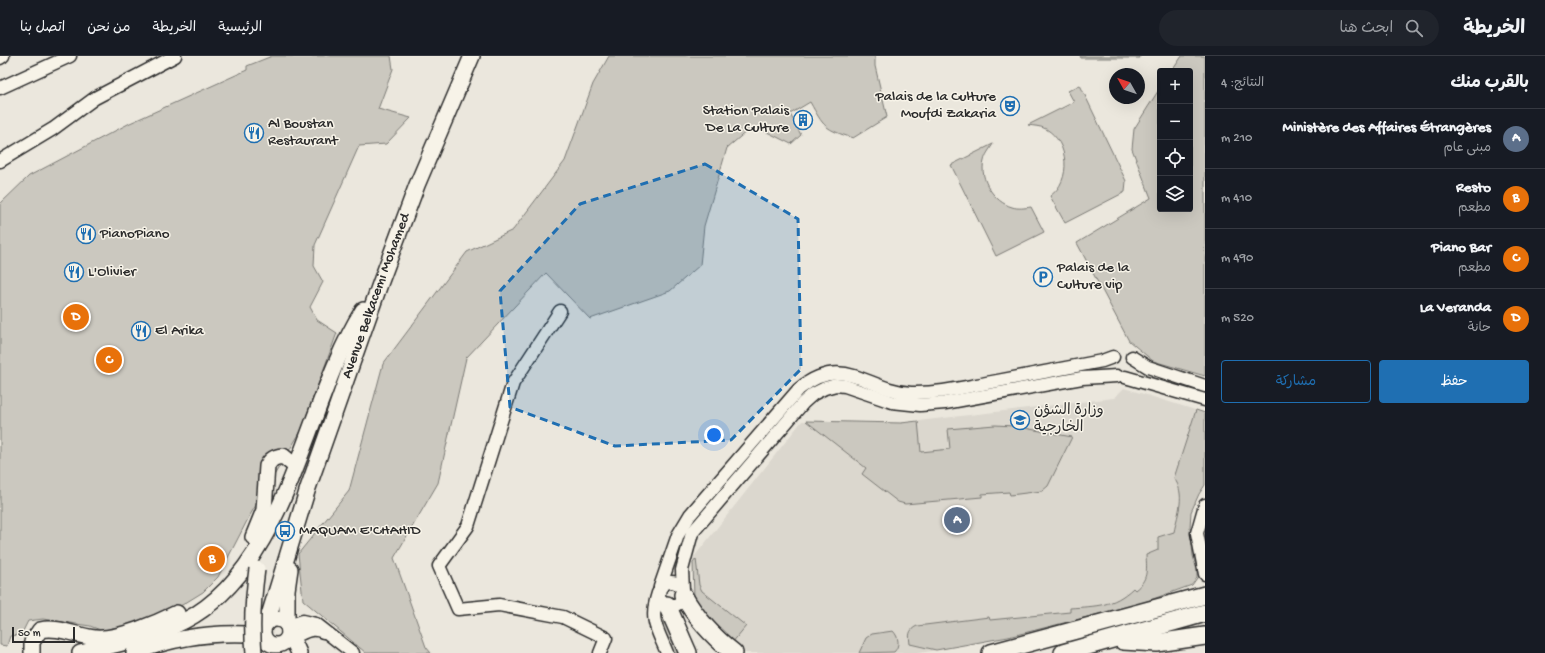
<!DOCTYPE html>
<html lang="ar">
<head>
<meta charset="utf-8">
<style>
  body { margin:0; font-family:"Gochi Hand","Playpen Sans Arabic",sans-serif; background:#20242c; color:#f1f3f6; direction:rtl }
  .controls { position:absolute; right:12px; top:12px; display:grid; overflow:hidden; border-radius:4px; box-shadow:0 4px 16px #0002 }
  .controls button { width:36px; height:36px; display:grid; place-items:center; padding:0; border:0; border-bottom:1px solid #363941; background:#171b24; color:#f1f3f6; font:20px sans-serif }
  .compass { position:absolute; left:1109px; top:12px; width:36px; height:36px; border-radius:50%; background:#171b24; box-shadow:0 4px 16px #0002; rotate:310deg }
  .scale { position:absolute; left:12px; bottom:10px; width:63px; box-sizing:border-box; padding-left:4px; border:2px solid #2b2b2b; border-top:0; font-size:11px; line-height:14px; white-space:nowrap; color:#2b2b2b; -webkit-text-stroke:3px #f7f3e8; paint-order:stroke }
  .you { position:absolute; left:714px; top:379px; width:14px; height:14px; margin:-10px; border:3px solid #fff; border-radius:50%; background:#1a73e8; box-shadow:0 0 0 6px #1a73e833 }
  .badge { display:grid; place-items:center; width:26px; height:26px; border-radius:50%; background:#1f6fb2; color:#fff; font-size:13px; font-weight:700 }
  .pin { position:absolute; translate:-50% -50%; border:2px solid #fff; box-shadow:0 1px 4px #0006 }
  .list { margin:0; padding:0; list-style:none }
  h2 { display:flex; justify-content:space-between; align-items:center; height:52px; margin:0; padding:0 16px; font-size:17px }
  h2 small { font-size:13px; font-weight:400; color:#9ea1a6 }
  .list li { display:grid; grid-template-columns:26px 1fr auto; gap:12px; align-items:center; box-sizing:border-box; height:60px; padding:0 16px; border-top:1px solid #363941 }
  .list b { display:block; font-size:15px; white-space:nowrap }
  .list p { margin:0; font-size:13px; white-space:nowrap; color:#9ea1a6 }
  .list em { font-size:13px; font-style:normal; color:#9ea1a6 }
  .actions { display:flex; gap:8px; padding:12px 16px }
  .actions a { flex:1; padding:9px 0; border:1px solid #1f6fb2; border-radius:4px; text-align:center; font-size:14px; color:#1f6fb2 }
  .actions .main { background:#1f6fb2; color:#fff }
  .icon { flex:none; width:22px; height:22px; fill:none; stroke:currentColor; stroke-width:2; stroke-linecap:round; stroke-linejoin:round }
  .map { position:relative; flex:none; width:1205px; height:597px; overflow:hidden; direction:ltr }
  header { display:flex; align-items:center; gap:24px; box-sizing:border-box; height:56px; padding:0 20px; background:#171b24; border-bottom:1px solid #363941 }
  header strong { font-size:19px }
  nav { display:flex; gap:22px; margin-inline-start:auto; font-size:14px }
  .search { width:280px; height:36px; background:#20242c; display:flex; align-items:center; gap:10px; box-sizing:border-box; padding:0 14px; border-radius:22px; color:#9ea1a6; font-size:15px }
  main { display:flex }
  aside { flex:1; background:#171b24 }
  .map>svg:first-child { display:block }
  .built { fill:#dbd7ce }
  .green { fill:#cbc8bf; stroke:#7b7a75 }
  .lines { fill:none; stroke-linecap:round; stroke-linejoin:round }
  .minor-casing { stroke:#2b2b2b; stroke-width:15 }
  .major-casing { stroke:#2b2b2b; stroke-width:18 }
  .highway-casing { stroke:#2b2b2b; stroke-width:20 }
  .minor { stroke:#f7f3e8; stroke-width:12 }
  .major { stroke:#f7f3e8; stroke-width:15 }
  .highway { stroke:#f7f3e8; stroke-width:17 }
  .major-bridge-casing { stroke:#2b2b2b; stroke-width:18; stroke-linecap:butt }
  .major-bridge { stroke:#f7f3e8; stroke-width:15 }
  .marked { fill:#1f6fb2; fill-opacity:0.2; stroke:#1f6fb2; stroke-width:3; stroke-dasharray:8 5; stroke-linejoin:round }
  .labels { text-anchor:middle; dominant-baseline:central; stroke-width:3; stroke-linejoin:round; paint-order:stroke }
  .poi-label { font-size:15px; fill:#2b2b2b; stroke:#f7f3e8; text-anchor:start }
  .street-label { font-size:15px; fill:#2b2b2b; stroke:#f7f3e8 }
</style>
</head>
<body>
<header>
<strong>الخريطة</strong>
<div class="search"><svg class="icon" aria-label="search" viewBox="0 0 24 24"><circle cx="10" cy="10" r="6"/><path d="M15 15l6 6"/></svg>ابحث هنا</div>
<nav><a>الرئيسية</a><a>الخريطة</a><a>من نحن</a><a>اتصل بنا</a></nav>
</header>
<main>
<aside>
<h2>بالقرب منك<small>النتائج: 4</small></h2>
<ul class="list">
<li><span class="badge" style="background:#5c6f8a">A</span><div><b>Ministère des Affaires Étrangères</b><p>مبنى عام</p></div><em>210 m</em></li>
<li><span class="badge" style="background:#e8710a">B</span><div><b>Resto</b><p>مطعم</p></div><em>410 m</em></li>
<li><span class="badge" style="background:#e8710a">C</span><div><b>Piano Bar</b><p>مطعم</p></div><em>490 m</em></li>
<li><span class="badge" style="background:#e8710a">D</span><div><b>La Veranda</b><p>حانة</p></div><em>520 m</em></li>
</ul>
<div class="actions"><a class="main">حفظ</a><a>مشاركة</a></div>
</aside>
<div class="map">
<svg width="1205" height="597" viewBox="0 0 1205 597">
  <rect width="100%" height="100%" fill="#ebe7dd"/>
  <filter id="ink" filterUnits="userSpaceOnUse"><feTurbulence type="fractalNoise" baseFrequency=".025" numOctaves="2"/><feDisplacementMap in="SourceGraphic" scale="8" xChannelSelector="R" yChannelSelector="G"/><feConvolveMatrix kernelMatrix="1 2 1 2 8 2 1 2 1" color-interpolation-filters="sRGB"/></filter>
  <g filter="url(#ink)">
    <path class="built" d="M 1124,332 L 1205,357 L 1205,429 L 1199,438 L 1191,456 L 1190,471 L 1197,522 L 1187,531 L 1139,548 L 1008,581 L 920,597 L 745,597 L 708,566 L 693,507 L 694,501 L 802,365 L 901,367 L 1114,342 Z"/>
    <g class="green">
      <path d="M 272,0 L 391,0 L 393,13 L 378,53 L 411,62 L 386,88 L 359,90 L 315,189 L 314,210 L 323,226 L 310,251 L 317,264 L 337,277 L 301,375 L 250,459 L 218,521 L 203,536 L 182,549 L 132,570 L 103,575 L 90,570 L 43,563 L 28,565 L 21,579 L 10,580 L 7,590 L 0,589 L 0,148 L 29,120 L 130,67 L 247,14 L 247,10 Z"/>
      <path d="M 609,0 L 875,0 L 875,10 L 887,61 L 853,82 C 824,73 824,71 810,46 L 790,58 L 801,79 L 791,88 L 763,74 L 747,75 L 727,92 L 704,170 L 700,209 L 670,235 L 590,263 L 546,217 L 466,302 L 438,427 L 394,502 L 426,591 L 431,597 L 366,597 L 303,544 L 298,498 L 349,435 L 383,308 L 467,196 L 513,174 L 565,105 L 593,28 Z"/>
      <path d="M 1080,0 L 1139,0 L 1140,2 L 1081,2 Z"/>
      <path d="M 1182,0 L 1205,0 L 1205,320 L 1153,305 L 1129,285 L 1077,187 L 1151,142 L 1132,93 L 1134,73 L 1160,32 L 1160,153 L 1190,153 L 1190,15 L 1172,15 Z"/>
      <path d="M 1080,29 L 1126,125 L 1125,136 L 1065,167 L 1050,140 C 1072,125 1069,86 1046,73 C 1041,70 1033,70 1028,69 L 1074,46 L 1068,35 Z"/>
      <path d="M 993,88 C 990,93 985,99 984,105 C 979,123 994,146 1012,151 C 1018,153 1025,152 1031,151 L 1044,176 L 996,200 L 951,109 Z"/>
      <path d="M 1196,354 L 1205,357 L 1205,429 L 1199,438 L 1191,456 L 1190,471 L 1193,500 L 1197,514 L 1197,522 L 1192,529 L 1139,548 L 1008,581 L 936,594 L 910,588 C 909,580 908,574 917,570 L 989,561 L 990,564 L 1070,556 L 1070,552 C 1096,550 1113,551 1133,532 L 1135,534 C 1148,524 1147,515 1146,499 L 1158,494 L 1158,481 L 1174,476 C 1178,456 1186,439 1174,422 Z"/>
      <path d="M 806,365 L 901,367 L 918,365 L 921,396 L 950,393 L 948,373 L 995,369 L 1014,370 L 1072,381 L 1048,430 L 1042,435 L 1010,439 L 1009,436 L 982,438 L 982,441 L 905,448 L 898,446 L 862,418 L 866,412 Z"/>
      <path d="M 696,503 L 699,529 L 702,535 L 746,570 L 732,587 L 708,566 L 694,542 L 693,507 Z"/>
      <path d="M 667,564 L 682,597 L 673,597 L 664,575 L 663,567 Z"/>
      <path d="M 893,575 C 899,581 900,590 894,596 L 859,597 L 866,582 L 872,578 Z"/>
    </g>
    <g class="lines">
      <defs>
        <g id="minor">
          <path d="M 0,2 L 3,0"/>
          <path d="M 0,32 L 70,0"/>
          <path d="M 0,105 L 53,73 L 95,42 L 175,0"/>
          <path d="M 560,255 L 513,327 L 468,470 L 439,510 L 458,553 L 499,549 L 563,561 L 606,582 L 600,597"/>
          <path d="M 1132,301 L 1148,311 L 1205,330"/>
          <path d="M 1125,321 L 1205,344"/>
          <path d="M 1205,449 L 1197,477 L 1205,518"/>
          <circle cx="671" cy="538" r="12"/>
          <path d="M 660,531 L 678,479 L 690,459 L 799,333 C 844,297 866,334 911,337 C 938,338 965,331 992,326 C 1029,319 1066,312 1102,305 L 1113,301"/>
          <path d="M 683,534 L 682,514 L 692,477 L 803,347 L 813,338 L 825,332 L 836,329 L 845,330 L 892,346 L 920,349 L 945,347 L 1082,322 L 1117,320"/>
          <path d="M 658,537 C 649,565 657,572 667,597"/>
          <path d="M 288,570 L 303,565 L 316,568 L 353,597"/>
          <path d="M 286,585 C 299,580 309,569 323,576"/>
        </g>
        <g id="major">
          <path d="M 253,481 L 264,454 L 267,410 C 271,403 274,401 283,400 L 295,410"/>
          <circle cx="276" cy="576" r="13"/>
          <path id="s1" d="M 267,566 L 308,432 L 380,228 L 417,129 L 472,0"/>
          <path d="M 287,569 L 287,534 L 290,513"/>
          <path d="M 289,575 L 299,597"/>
          <path d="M 32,597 L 32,586 L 40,574 C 59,570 76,580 95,582 C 117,584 157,567 177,557"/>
          <path d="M 80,597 C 115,589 151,582 184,565 C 289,511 304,347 363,254"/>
          <path d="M 134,597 C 176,580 218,575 263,579"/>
        </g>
        <g id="highway">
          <path d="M 683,539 C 696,562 713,581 734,597"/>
          <path d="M 667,549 L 688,597"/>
          <path d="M 1123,585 L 1157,587 L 1205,580"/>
          <path d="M 991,597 L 1205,539"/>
          <path d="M 1063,597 L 1205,557"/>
        </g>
      </defs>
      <use href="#minor" class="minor-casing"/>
      <use href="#major" class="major-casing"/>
      <use href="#highway" class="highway-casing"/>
      <use href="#minor" class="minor"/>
      <use href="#major" class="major"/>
      <use href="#highway" class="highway"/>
      <defs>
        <path id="major-bridge" d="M 254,597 C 251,568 253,542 257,513"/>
      </defs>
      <use href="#major-bridge" class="major-bridge-casing"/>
      <use href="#major-bridge" class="major-bridge"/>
    </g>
  </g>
  <path class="marked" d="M 705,108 L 798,163 L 801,313 L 731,384 L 615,390 L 510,351 L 500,235 L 580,148 Z"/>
  <defs>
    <symbol id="theatre-ring" viewBox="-11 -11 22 22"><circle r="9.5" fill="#f7f3e8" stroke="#1f6fb2" stroke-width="1.5"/><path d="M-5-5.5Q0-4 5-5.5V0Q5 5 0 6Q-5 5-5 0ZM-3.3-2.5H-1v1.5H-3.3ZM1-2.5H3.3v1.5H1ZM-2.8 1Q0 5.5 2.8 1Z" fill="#1f6fb2"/></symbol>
    <symbol id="building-ring" viewBox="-11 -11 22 22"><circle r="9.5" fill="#f7f3e8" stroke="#1f6fb2" stroke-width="1.5"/><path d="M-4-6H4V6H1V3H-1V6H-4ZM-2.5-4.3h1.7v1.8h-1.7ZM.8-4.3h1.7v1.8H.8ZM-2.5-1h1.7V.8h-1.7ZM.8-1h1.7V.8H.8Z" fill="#1f6fb2"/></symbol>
    <symbol id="restaurant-ring" viewBox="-11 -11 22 22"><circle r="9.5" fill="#f7f3e8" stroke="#1f6fb2" stroke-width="1.5"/><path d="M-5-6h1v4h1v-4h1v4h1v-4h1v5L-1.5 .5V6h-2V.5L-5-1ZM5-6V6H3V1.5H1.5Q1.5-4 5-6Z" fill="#1f6fb2"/></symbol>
    <symbol id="parking-ring" viewBox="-11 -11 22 22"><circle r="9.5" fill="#f7f3e8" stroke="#1f6fb2" stroke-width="1.5"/><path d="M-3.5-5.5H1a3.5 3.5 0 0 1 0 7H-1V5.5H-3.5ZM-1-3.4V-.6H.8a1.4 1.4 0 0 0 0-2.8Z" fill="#1f6fb2"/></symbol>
    <symbol id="school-ring" viewBox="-11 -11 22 22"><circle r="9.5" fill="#f7f3e8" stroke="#1f6fb2" stroke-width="1.5"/><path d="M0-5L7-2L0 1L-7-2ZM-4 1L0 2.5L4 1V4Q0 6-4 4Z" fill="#1f6fb2"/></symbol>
    <symbol id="bus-ring" viewBox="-11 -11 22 22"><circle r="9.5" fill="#f7f3e8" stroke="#1f6fb2" stroke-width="1.5"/><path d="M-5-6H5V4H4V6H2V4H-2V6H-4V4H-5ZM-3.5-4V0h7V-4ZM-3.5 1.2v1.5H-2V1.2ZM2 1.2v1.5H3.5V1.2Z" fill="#1f6fb2"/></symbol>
  </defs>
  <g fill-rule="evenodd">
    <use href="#theatre-ring" x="999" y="39" width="22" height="22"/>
    <use href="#building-ring" x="792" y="53" width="22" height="22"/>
    <use href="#restaurant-ring" x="243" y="66" width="22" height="22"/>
    <use href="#restaurant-ring" x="75" y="167" width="22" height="22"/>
    <use href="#restaurant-ring" x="63" y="205" width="22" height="22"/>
    <use href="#parking-ring" x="1032" y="210" width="22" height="22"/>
    <use href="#restaurant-ring" x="130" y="264" width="22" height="22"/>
    <use href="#school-ring" x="1009" y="353" width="22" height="22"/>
    <use href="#bus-ring" x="274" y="464" width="22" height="22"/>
  </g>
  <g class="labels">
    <g class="poi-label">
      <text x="996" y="41" text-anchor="end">Palais de la Culture<tspan x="996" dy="17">Moufdi Zakaria</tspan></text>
      <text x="789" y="55" text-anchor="end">Station Palais<tspan x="789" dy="17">De La Culture</tspan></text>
      <text x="268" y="68">Al Boustan<tspan x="268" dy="17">Restaurant</tspan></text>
      <text x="100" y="178">PianoPiano</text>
      <text x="1057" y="212">Palais de la<tspan x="1057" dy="17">Culture vip</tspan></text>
      <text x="88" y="216">L'Olivier</text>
      <text x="155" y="275">El Arika</text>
      <text x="1034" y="355">وزارة الشؤن<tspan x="1034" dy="17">الخارجية</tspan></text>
      <text x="299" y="475">MAQUAM E'CHAHID</text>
    </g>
    <g class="street-label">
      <text stroke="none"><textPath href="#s1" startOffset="344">Avenue Belkacemi Mohamed</textPath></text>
    </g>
  </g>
</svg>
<div class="controls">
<button>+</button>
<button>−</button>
<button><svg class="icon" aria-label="locate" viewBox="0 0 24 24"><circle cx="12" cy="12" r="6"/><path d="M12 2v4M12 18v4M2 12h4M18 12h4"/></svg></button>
<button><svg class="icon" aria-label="layers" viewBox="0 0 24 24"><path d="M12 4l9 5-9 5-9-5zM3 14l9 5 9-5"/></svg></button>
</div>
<svg class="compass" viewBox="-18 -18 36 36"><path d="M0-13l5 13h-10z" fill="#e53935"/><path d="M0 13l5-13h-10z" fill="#9ea1a6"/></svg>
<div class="scale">50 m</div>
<div class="you"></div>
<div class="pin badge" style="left:957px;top:464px;background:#5c6f8a">A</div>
<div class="pin badge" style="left:212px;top:503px;background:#e8710a">B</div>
<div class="pin badge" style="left:109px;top:304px;background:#e8710a">C</div>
<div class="pin badge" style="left:76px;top:261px;background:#e8710a">D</div>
</div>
</main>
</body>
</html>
